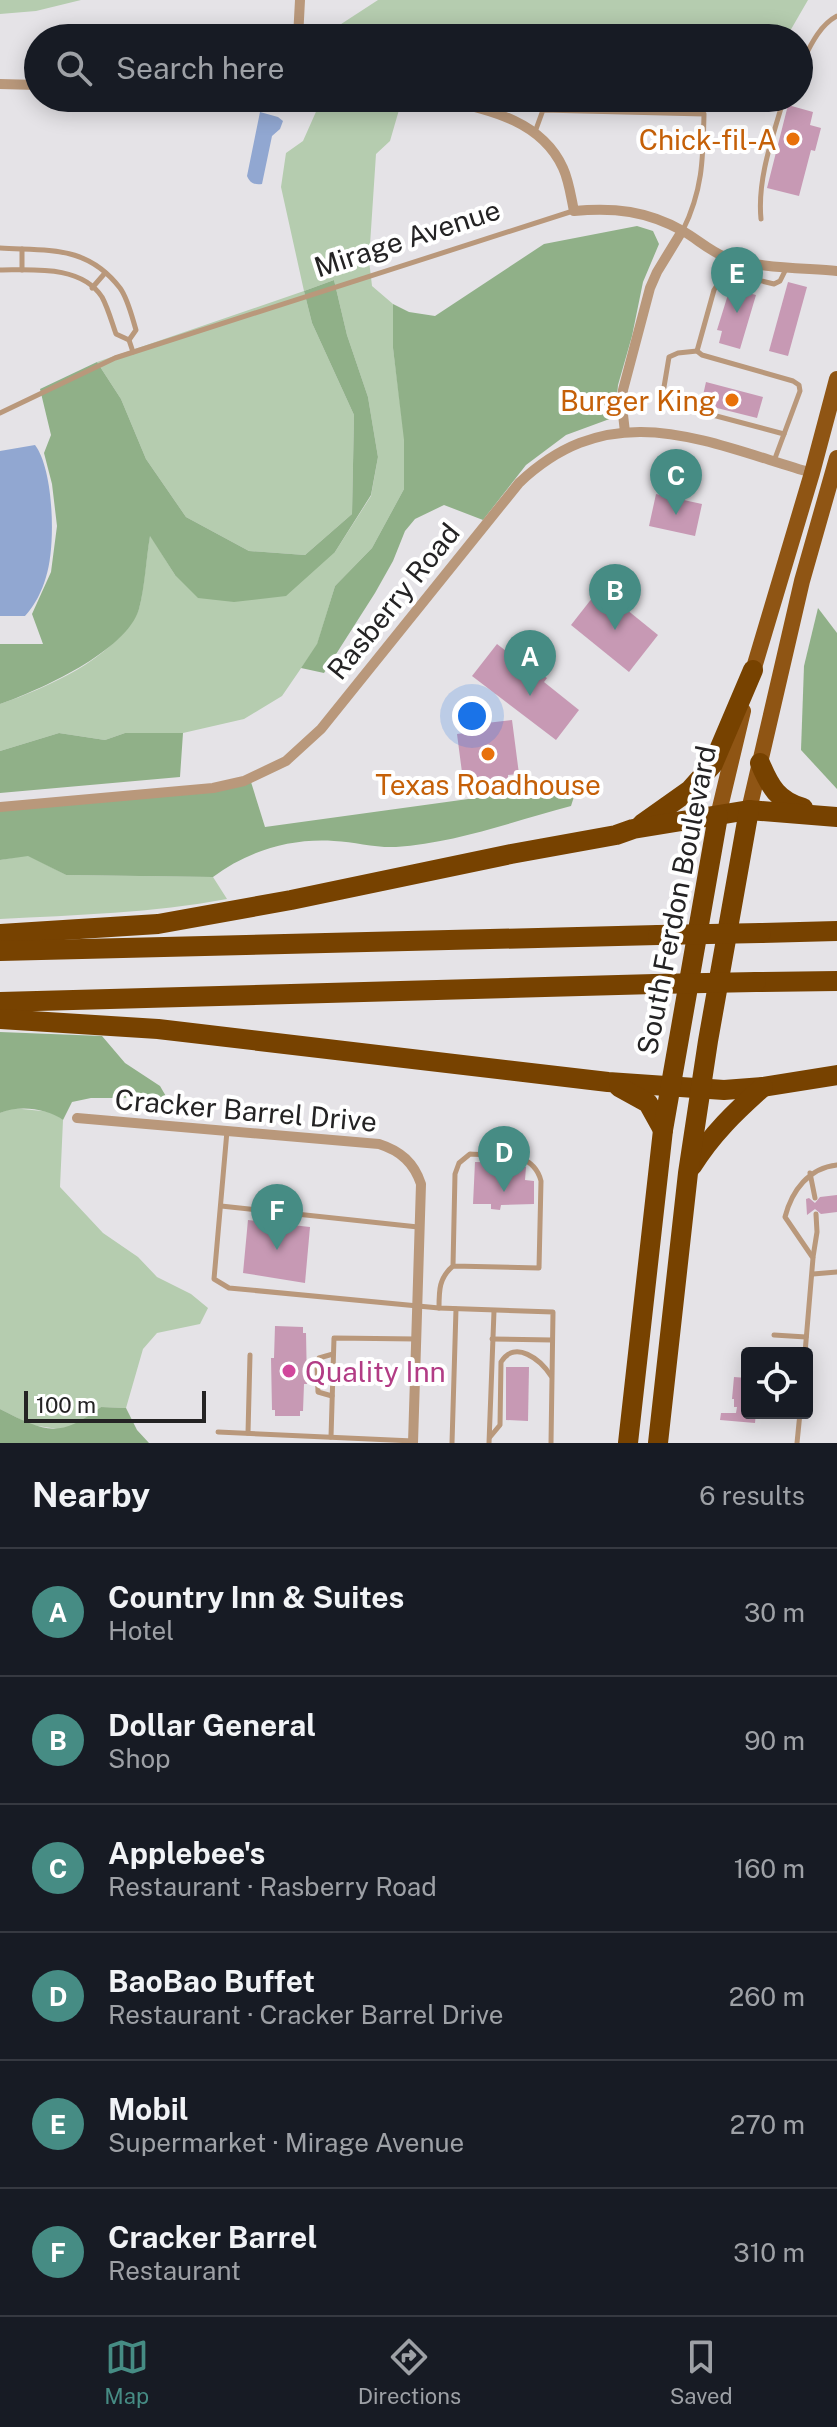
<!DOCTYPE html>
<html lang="en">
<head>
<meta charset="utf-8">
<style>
  body { margin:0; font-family:"Public Sans",sans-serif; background:#242831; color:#f1f3f6 }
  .controls { position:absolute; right:24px; bottom:24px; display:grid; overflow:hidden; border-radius:8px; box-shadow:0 4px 20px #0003 }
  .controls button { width:72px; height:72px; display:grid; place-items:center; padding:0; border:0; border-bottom:2px solid #363941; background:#171b24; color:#f1f3f6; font:40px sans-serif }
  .scale { position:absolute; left:24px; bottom:20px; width:182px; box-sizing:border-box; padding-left:8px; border:4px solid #242324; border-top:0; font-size:22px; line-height:28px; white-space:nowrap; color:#242324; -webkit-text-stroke:6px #fff; paint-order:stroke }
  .you { position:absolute; left:472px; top:716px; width:28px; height:28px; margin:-20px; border:6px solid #fff; border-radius:50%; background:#1a73e8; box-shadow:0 0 0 12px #1a73e833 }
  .badge { display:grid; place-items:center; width:52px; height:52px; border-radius:50%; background:#468c84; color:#fff; font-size:26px; font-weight:700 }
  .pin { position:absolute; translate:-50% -66px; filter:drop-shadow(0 2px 4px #0008) }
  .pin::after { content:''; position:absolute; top:42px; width:28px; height:24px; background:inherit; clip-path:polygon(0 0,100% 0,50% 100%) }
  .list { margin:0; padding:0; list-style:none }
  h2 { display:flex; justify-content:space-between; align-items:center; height:104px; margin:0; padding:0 32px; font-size:34px }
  h2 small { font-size:26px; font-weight:400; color:#9ea1a6 }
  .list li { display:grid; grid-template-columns:52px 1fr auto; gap:24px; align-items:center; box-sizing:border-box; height:128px; padding:0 32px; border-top:2px solid #363941 }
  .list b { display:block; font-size:30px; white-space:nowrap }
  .list p { margin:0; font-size:26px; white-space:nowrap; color:#9ea1a6 }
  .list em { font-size:26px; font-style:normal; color:#9ea1a6 }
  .icon { flex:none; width:44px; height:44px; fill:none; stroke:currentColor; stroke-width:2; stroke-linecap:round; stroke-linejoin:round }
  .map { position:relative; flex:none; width:837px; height:1443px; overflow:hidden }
  .search { position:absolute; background:#171b24; box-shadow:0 4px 20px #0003; left:24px; right:24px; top:24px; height:88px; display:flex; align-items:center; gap:20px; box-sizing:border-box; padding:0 28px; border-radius:44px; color:#9ea1a6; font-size:30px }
  .sheet { height:872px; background:#171b24 }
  nav { display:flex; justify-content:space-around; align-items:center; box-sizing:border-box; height:112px; border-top:2px solid #363941; background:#171b24; font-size:22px; color:#9ea1a6 }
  nav a { display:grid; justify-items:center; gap:4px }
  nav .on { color:#468c84 }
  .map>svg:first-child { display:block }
  .green { fill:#b5ccaf }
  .forest { fill:#90b088 }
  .water { fill:#91a7d1 }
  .building { fill:#c799b4 }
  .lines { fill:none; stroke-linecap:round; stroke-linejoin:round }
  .lane { stroke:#b9987b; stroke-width:5 }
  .street { stroke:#b9987b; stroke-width:10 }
  .primary { stroke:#8f5514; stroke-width:16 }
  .highway { stroke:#774200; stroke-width:20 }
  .highway-bridge { stroke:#774200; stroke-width:20 }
  .food-dot { fill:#e8710a; stroke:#fff; stroke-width:3 }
  .hotel-dot { fill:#d1479c; stroke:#fff; stroke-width:3 }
  .labels { text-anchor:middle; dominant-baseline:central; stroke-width:8; stroke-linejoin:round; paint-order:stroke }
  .food-label { font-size:28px; fill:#c56008; stroke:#fff; text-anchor:end }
  .street-label { font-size:28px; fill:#242324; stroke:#fff }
  .hotel-label { font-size:28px; fill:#b23c85; stroke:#fff; text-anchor:start }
</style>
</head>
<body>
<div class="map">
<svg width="837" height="1443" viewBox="0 0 837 1443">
  <rect width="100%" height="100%" fill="#e5e3e7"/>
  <g class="green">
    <path d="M 0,0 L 81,0 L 36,11 L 0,14 Z"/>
    <path d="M 378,0 L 808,0 L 786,38 L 744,38 L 743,31 L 709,38 L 334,38 L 335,28 Z"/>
    <path d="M 401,103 L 390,141 L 376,154 L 369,260 L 372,286 L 393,304 L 393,348 L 405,442 L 404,489 L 372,548 L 335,586 L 317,645 L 282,696 L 244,719 L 183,733 L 125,733 L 105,740 L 59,733 L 0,751 L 0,704 C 47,688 112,659 137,614 C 143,603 147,551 150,535 L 175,575 L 335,552 L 371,496 L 378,457 L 368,397 L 347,335 L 334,280 L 304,291 L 312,323 L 354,415 L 352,514 L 305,555 L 249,551 L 186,517 L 146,459 L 121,399 L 97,362 L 304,291 L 281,187 L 286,153 L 303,141 L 319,105 Z"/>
    <path d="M 28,855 L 66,875 L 213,877 L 227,899 C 153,913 76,915 0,919 L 0,860 Z"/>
    <path d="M 12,1108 L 52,1112 L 63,1120 L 60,1187 L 103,1233 L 138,1257 L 157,1277 L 191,1294 L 208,1308 L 200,1324 L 157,1333 L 143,1349 L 126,1408 L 101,1407 L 82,1422 L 65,1430 L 31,1425 L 0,1409 L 0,1113 Z"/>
  </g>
  <g class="forest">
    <path d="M 637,226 L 653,231 L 659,244 L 643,282 L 632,336 L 618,385 L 615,417 L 566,435 L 526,465 L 483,520 L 444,505 L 415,519 L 405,531 L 393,561 L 375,593 L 324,673 L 301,668 L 317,644 L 335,586 L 372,548 L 404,489 L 404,440 L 393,348 L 393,304 L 409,312 L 435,316 L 544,244 Z"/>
    <path d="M 334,280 L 347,335 L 368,397 L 378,457 L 371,495 L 335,552 L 286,596 L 234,602 L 198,598 L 175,575 L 150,536 C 146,560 145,586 139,609 C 127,651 38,691 0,704 L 0,644 L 43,644 L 32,614 L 51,572 L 57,526 L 52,484 L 44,453 L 51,435 L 40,389 L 97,362 L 121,399 L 146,459 L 186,517 L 249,551 L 305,555 L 352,514 L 354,415 L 312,323 L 304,291 Z"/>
    <path d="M 818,608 L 837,633 L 837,789 L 801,750 L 804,666 Z"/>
    <path d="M 59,733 L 105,740 L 125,733 L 183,733 L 180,777 L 0,793 L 0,751 Z"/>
    <path d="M 251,782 L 265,827 L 578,784 L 571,806 C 514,821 455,843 396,847 C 376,848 355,842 334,841 C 291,838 247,851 213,877 L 66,875 L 28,856 L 0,860 L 0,807 Z"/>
    <path d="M 0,1032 L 102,1036 L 125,1063 L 160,1086 L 167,1098 L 91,1098 L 72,1102 L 63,1120 C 46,1108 19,1105 0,1113 Z"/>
    <path d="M 101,1407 L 126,1408 L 137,1430 L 149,1443 L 0,1443 L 0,1409 C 45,1432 59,1439 101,1407 Z"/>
  </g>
  <g class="water">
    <path d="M 260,112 L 278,117 L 283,121 L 280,129 L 272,136 L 262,184 C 254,185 250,183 247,176 Z"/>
    <path d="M 35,445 C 54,470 56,547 46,577 C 42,591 35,605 25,616 L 0,616 L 0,451 Z"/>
  </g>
  <g class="building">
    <path d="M 788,105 L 813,112 L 810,125 L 821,128 L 815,151 L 811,150 L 799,196 L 767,188 Z"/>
    <path d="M 788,282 L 807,287 L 788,356 L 769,351 Z"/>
    <path d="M 730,288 L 756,295 L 740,349 L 719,343 L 722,331 L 717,330 Z"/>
    <path d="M 706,382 L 763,397 L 757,418 L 701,404 Z"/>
    <path d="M 656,494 L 702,504 L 695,536 L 649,526 Z"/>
    <path d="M 600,588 L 658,635 L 629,672 L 571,625 Z"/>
    <path d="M 497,644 L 531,670 L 533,668 L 547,678 L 544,682 L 579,710 L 556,740 L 472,676 Z"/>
    <path d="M 512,720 L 519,774 L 508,775 L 508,779 L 483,782 L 482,777 L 463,780 L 457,734 L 479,731 L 478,724 Z"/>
    <path d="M 475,1162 L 517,1163 L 526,1167 L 525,1180 L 534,1181 L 534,1204 L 501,1205 L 500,1210 L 491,1209 L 491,1204 L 473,1204 Z"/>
    <path d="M 837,1195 L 837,1212 L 821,1214 L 815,1209 L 807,1215 L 806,1199 L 809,1198 L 815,1203 L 820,1197 Z"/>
    <path d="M 248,1220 L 310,1227 L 305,1283 L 243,1273 Z"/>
    <path d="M 275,1326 L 303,1327 L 303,1333 L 306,1333 L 307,1384 L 304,1384 L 303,1411 L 300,1411 L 300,1416 L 275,1416 L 275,1410 L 272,1410 L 271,1358 L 274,1358 Z"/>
    <path d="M 506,1367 L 529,1367 L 528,1421 L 506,1420 Z"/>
    <path d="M 734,1377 L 747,1378 L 747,1413 L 756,1413 L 755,1423 L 720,1420 L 721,1413 L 736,1413 L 737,1407 L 734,1407 L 734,1399 L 732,1399 Z"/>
  </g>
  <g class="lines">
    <g class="lane">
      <path d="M 799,68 C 809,49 818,26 837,16"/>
      <path d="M 535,132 L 543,110 L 704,114 C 703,158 703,189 683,230"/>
      <path d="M 761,219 C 757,179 773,136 784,98"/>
      <path d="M 0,248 C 49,251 87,245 120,288 C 128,299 132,317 136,330 L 129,340"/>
      <path d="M 22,249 L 22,270"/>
      <path d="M 733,261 L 714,290 L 697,351 L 702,355 L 793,381 L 799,385 L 800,391 L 774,461"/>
      <path d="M 0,270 C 33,270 81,265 102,297 C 108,308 112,323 116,334 L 129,340 L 133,352"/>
      <path d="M 725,272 L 774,284 L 780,281 L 787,267"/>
      <path d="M 92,288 L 105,273"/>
      <path d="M 697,351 L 678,353 L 669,357 L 663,393 L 671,404 L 784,434"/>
      <path d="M 0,413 L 115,358 L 573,211"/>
      <path d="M 227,1131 L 214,1279 L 229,1288 L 439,1308 L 553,1312 L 551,1443"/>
      <path d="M 810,1173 L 815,1198"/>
      <path d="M 221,1206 L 418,1227"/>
      <path d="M 813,1257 L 817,1232 L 816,1214"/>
      <path d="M 813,1274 L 837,1272"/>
      <path d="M 439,1308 C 439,1290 439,1278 453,1266 L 539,1268 L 541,1181 C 533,1149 497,1156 470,1154 L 459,1163 L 455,1174 L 453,1266"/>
      <path d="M 774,1335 L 806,1337"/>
      <path d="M 492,1339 L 552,1340"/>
      <path d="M 805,1353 L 813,1258 L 785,1217 C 792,1190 809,1168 837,1165"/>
      <path d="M 332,1396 L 318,1392 L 317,1364 L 319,1358 L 333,1354"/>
      <path d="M 218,1432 L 413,1441"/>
      <path d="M 248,1433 L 250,1355"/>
      <path d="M 331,1437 L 334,1338 L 416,1339"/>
      <path d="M 490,1437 L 500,1425 L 501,1362 C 515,1339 541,1360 551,1376"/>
      <path d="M 452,1443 L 456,1309"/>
      <path d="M 489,1443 L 494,1311"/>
      <path d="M 797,1443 L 800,1413"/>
    </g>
    <g class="street">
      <path d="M 298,38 L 300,0"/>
      <path d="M 0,84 L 38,85"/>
      <path d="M 436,98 C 484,109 540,118 563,168 C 569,181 571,197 574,211 C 614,207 647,211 683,231 C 697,239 710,251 725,257 C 754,268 806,268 837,271"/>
      <path d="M 625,432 L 622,406 L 623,390 L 650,288 L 657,272 L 682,231"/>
      <path d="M 0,807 L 213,788 L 244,781 L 286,761 L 321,729 L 519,483 C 613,394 705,442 812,473"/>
      <path d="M 77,1118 L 379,1144 C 401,1151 414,1163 421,1184 L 413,1443"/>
    </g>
    <g class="primary">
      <path d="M 750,681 L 812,473 L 837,379"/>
      <path d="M 749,810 L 802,581 L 837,458"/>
      <path d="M 718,816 L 743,711"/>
    </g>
    <g class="highway">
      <path d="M 760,763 C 770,787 778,801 803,808"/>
      <path d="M 642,824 L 690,790 L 713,764 L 753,670"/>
      <path d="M 761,933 L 837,931"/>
      <path d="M 0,934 L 158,924 L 291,900 L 511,854 L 616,835 L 633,829 L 749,810 L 837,817"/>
      <path d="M 0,951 L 658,935"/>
      <path d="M 756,982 L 837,981"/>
      <path d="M 0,1002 L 655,984"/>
      <path d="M 0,1019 L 158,1029 L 608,1082 L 724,1090 L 763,1087 L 837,1075"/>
      <path d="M 619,1087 L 648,1103 L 663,1130"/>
      <path d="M 692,1166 C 712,1134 735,1112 763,1087"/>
      <path d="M 628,1443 L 663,1130 L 718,816"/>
      <path d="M 658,1443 L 688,1173 L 708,1041 L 749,810"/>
    </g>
    <g class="highway-bridge">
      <path d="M 658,935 L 761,933"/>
      <path d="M 655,984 L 756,982"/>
    </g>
  </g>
  <g class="food-dot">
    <circle cx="793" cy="139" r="8"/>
    <circle cx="732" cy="400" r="8"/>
    <circle cx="488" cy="754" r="8"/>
  </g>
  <circle class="hotel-dot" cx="289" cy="1371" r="8"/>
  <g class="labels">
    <g class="food-label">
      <text x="777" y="139">Chick-fil-A</text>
      <text x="716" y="400">Burger King</text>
      <text x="488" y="784" text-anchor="middle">Texas Roadhouse</text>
    </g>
    <g class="street-label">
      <text transform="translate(407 238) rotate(-18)">Mirage Avenue</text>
      <text transform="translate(393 601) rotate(-51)">Rasberry Road</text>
      <text transform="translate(676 900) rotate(-79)">South Ferdon Boulevard</text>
      <text transform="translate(246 1110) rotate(5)">Cracker Barrel Drive</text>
    </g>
    <g class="hotel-label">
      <text x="305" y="1371">Quality Inn</text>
    </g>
  </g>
</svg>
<div class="controls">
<button><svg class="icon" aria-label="locate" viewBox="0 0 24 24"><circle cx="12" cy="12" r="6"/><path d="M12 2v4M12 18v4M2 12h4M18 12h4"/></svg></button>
</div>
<div class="scale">100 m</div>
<div class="you"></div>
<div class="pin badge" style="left:530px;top:696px">A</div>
<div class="pin badge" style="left:615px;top:630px">B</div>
<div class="pin badge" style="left:676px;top:515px">C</div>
<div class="pin badge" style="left:504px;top:1192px">D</div>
<div class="pin badge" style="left:737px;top:313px">E</div>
<div class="pin badge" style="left:277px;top:1250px">F</div>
<div class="search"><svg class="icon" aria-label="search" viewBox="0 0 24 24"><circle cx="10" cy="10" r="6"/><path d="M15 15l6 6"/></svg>Search here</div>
</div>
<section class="sheet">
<h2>Nearby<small>6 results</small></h2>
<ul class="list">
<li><span class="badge">A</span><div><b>Country Inn &amp; Suites</b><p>Hotel</p></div><em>30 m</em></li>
<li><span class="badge">B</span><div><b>Dollar General</b><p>Shop</p></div><em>90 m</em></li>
<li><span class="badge">C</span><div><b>Applebee's</b><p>Restaurant · Rasberry Road</p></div><em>160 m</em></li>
<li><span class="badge">D</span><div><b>BaoBao Buffet</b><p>Restaurant · Cracker Barrel Drive</p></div><em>260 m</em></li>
<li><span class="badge">E</span><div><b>Mobil</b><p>Supermarket · Mirage Avenue</p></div><em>270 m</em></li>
<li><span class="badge">F</span><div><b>Cracker Barrel</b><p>Restaurant</p></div><em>310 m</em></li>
</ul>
</section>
<nav>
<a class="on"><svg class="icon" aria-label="map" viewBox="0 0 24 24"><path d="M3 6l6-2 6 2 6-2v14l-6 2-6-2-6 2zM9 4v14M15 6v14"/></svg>Map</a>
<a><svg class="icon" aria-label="directions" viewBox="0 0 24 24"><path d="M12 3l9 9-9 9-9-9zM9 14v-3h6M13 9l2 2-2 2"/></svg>Directions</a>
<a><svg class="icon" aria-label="saved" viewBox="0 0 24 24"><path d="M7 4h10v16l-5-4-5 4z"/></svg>Saved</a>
</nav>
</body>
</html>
